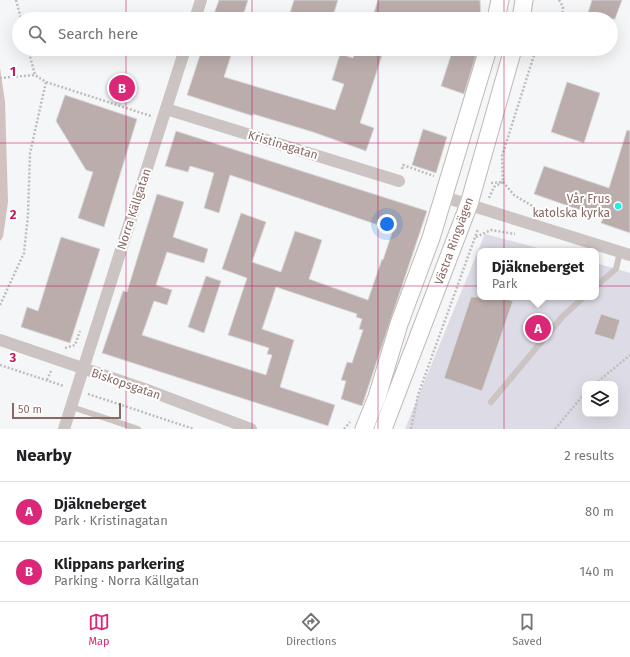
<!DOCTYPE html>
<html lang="en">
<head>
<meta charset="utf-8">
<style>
  body { margin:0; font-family:"Fira Sans",sans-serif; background:#f2f2f2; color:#202124 }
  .controls { position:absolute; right:12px; bottom:12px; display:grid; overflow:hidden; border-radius:8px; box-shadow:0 4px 16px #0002 }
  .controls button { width:36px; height:36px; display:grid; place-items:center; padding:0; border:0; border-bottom:1px solid #e0e0e0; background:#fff; color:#202124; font:20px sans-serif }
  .scale { position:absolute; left:12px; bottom:10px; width:109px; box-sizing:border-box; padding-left:4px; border:2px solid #896964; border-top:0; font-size:11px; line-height:14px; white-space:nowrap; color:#896964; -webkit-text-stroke:3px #fff; paint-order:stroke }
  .you { position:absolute; left:387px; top:224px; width:14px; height:14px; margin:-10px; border:3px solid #fff; border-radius:50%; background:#1a73e8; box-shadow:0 0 0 6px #1a73e833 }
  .badge { display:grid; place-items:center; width:26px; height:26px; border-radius:50%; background:#db2777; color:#fff; font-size:13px; font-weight:700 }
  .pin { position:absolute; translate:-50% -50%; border:2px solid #fff; box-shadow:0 1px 4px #0006 }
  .popup { position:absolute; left:477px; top:248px; width:122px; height:52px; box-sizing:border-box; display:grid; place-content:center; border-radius:8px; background:#fff; filter:drop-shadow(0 1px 3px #0005); font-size:13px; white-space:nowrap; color:#757577 }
  .popup b { font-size:15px; color:#202124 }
  .popup::after { content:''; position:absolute; left:50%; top:100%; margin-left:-8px; border:8px solid transparent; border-top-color:#fff }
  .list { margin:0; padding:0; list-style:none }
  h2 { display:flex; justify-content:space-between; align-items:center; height:52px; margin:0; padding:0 16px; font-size:17px }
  h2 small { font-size:13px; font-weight:400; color:#757577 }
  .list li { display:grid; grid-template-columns:26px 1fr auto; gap:12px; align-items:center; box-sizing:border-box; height:60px; padding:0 16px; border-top:1px solid #e0e0e0 }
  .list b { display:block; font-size:15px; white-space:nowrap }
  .list p { margin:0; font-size:13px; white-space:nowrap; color:#757577 }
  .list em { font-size:13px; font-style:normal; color:#757577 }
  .icon { flex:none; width:22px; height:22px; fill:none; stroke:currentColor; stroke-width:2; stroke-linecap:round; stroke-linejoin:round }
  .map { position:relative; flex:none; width:630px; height:429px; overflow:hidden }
  .search { position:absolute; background:#fff; box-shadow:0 4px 16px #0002; left:12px; right:12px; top:12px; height:44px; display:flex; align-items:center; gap:10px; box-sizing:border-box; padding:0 14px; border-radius:22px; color:#757577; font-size:15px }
  .sheet { height:172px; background:#fff }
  nav { display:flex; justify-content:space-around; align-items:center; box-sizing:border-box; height:56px; border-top:1px solid #e0e0e0; background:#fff; font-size:11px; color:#757577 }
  nav a { display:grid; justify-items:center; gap:2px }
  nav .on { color:#db2777 }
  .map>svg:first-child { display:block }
  .green { fill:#dddbe5; fill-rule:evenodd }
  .water { fill:#d1c1c1 }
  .building { fill:#bbadab; stroke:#d7d8da }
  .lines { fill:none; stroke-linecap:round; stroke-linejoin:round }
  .secondary-casing { stroke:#c1b7b5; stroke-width:19 }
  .path { stroke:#c2bcbb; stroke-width:2.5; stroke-dasharray:2 2; stroke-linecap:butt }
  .lane { stroke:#ccc4c3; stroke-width:6 }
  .street { stroke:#ccc4c3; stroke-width:12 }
  .secondary { stroke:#fff; stroke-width:17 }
  .grid { fill:none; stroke:#c2185b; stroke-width:1; stroke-opacity:0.55 }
  .poi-dot { fill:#1af3e2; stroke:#fff; stroke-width:1.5 }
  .labels { text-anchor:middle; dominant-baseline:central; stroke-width:4; stroke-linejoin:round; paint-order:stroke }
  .street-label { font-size:12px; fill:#896964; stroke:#fff }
  .poi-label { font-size:12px; fill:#896964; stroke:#fff; text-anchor:end }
  .grid-label { font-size:13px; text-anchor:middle; font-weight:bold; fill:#c2185b; stroke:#fff; stroke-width:4; stroke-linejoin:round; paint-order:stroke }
</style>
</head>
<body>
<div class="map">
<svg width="630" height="429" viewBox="0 0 630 429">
  <rect width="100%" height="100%" fill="#f5f6f8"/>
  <path class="green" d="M 485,234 L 549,251 L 480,251 L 480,297 L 596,297 L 596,263 L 630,273 L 630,429 L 405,429 ZM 585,384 L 615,384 L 615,414 L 585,414 Z"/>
  <path class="water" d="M 0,68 L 5,102 L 8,202 L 3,237 L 0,241 Z"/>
  <g class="building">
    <path d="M 219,0 L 248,0 L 242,19 L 212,19 Z"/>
    <path d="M 294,0 L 338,0 L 332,19 L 288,19 Z"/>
    <path d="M 378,0 L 480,0 L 481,19 L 372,19 Z"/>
    <path d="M 592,0 L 622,0 L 615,19 L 586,19 Z"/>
    <path d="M 202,49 L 233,49 L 224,77 L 335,110 L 344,84 L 332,80 L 340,54 L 353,58 L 356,49 L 384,49 L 360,123 L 374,128 L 366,151 L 313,132 L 253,114 L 253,116 L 187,95 Z"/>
    <path d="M 453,49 L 469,49 L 477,52 L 464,94 L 441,86 Z"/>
    <path d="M 567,82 L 600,93 L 584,143 L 551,132 Z"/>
    <path d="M 65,95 L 137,119 L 104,227 L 78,218 L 93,172 L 86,170 L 56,121 Z"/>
    <path d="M 423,129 L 447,137 L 436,173 L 412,165 Z"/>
    <path d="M 627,130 L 630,131 L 630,233 L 601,223 L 603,218 L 534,194 L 544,166 L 609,188 Z"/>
    <path d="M 176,131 L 427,211 L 362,406 L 341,399 L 346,381 L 341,380 L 347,362 L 352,363 L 363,330 L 359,329 L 362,319 L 356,317 L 357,314 L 276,287 L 262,329 L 294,340 L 280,387 L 335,405 L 328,426 L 102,353 L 123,291 L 127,292 L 157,194 L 184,202 L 173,237 L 208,249 L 204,263 L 167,252 L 156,285 L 172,290 L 167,305 L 154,301 L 142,335 L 266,375 L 272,355 L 267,354 L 269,348 L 228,335 L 247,278 L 222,269 L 241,213 L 266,222 L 252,262 L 281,272 L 295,231 L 322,240 L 309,279 L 368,300 L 382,259 L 383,260 L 393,230 L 230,175 L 219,213 L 204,208 L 214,173 L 190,166 L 188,172 L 165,166 Z"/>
    <path d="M 61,237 L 100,249 L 70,343 L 21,327 L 27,307 L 38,311 Z"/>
    <path d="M 206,276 L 221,281 L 204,333 L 188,327 Z"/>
    <path d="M 471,297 L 500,297 L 513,301 L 482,391 L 444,378 Z"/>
    <path d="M 601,314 L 620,320 L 614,340 L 594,334 Z"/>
  </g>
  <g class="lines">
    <defs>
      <g id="secondary">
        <path d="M 496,19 L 500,0"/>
        <path d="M 521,19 L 524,0"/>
        <path d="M 364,429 L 377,397 L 399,324 L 431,238 L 488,49"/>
        <path d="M 383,429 L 469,204 L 513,49"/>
      </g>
    </defs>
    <use href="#secondary" class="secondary-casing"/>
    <g class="path">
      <path d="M 16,0 L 21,19"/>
      <path d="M 559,0 L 563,7 L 562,19"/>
      <path d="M 28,49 L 35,75 L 46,82 L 151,116"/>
      <path d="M 0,78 L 35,75"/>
      <path d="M 402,169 L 403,165 L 434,176"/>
      <path d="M 491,183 L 503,182 L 514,195 L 544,213"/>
      <path d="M 489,198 L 494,187 L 503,182 L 502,156 L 535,52 L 543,52 L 549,49"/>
      <path d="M 476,237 L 491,230 L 515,234"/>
      <path d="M 0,305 L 24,253 L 28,215 L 30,153 L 46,82"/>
      <path d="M 65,348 L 75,345 L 80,331"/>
      <path d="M 0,365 L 64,386"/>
      <path d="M 47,380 L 51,371"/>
      <path d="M 595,384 L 630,355"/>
      <path d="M 88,394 L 194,429"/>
      <path d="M 344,429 L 350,422"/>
      <path d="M 411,429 L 418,395 L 478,229"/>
      <path d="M 555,429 L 585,393"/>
    </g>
    <g class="lane">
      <path d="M 596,286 L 616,269 L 620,252"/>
      <path d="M 491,402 L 563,316 L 584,297"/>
      <path d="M 72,407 L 138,429"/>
    </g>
    <g class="street">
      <path d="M 195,19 L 201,0"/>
      <path d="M 166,109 L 399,181"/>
      <path d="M 444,197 L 630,255"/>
      <path d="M 0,340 L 150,391 L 251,429"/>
      <path d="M 64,429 L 185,49"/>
    </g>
    <use href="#secondary" class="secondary"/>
  </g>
  <path class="grid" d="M 126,0 L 126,19M 252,0 L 252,19M 378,0 L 378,19M 504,0 L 504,19M 126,49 L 126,429M 252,49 L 252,429M 378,49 L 378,429M 504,49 L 504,429M 0,143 L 630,143M 0,286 L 630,286"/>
  <circle class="poi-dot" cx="618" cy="206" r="4"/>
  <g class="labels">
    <g class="street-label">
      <text transform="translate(283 145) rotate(17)">Kristinagatan</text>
      <text transform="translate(134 209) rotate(-72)">Norra Källgatan</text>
      <text transform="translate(454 241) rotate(-70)">Västra Ringvägen</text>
      <text transform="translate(126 384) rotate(19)">Biskopsgatan</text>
    </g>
    <g class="poi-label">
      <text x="610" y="199">Vår Frus<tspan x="610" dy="14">katolska kyrka</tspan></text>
    </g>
  </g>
  <g class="grid-label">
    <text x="13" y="76">1</text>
    <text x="13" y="219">2</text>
    <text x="13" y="362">3</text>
  </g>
</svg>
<div class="controls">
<button><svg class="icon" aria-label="layers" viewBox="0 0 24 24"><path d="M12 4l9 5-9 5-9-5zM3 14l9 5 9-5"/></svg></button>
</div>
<div class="scale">50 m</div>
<div class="you"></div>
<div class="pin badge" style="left:538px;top:328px">A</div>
<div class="popup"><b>Djäkneberget</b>Park</div>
<div class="pin badge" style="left:122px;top:88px">B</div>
<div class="search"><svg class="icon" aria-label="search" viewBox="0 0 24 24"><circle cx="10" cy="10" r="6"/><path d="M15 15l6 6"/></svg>Search here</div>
</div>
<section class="sheet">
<h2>Nearby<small>2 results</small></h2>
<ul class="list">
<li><span class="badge">A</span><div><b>Djäkneberget</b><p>Park · Kristinagatan</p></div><em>80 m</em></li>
<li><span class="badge">B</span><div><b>Klippans parkering</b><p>Parking · Norra Källgatan</p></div><em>140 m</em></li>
</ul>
</section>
<nav>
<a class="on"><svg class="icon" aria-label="map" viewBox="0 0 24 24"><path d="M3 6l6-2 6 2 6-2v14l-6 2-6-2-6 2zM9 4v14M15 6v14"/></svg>Map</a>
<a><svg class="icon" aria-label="directions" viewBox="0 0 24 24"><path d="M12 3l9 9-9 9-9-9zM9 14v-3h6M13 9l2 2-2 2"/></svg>Directions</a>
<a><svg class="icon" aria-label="saved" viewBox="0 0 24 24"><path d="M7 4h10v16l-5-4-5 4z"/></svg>Saved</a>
</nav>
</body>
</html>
